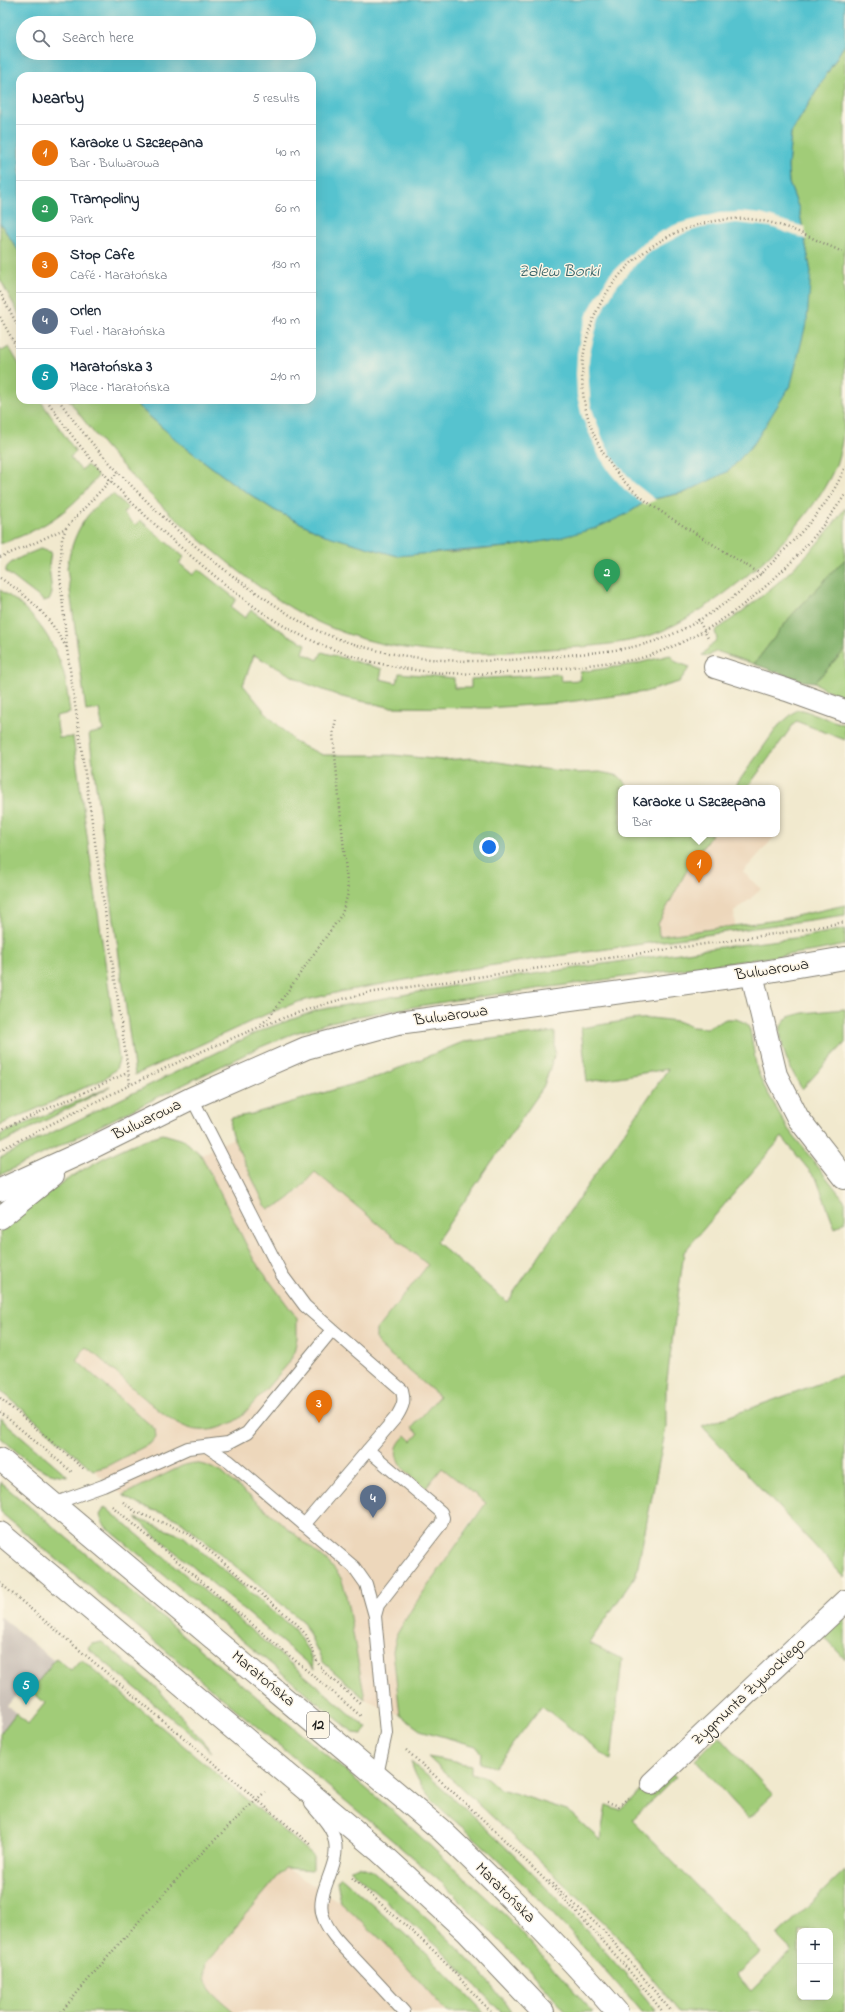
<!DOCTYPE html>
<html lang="en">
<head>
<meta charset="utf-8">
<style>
  body { margin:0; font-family:"Indie Flower",sans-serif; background:#f6f6f7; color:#1f2937 }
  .controls { position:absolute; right:12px; bottom:12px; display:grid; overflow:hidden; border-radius:8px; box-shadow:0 4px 16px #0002 }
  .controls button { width:36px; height:36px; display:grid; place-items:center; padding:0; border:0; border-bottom:1px solid #e0e1e3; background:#fff; color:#1f2937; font:20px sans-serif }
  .you { position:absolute; left:489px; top:847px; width:14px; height:14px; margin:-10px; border:3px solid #fff; border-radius:50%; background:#1a73e8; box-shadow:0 0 0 6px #1a73e833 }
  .badge { display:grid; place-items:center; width:26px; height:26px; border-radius:50%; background:#1f6fb2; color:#fff; font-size:13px; font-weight:700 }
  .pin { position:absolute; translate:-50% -33px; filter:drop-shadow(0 1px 2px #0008) }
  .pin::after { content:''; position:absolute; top:21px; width:14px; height:12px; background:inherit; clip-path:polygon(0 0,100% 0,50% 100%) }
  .popup { position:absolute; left:618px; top:785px; width:162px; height:52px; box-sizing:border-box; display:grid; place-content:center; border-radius:8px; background:#fff; filter:drop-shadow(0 1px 3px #0005); font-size:13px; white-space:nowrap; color:#747a83 }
  .popup b { font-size:15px; color:#1f2937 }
  .popup::after { content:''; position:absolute; left:50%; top:100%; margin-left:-8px; border:8px solid transparent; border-top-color:#fff }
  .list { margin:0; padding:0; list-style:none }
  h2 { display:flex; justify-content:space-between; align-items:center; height:52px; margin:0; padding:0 16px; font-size:17px }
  h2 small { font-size:13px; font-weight:400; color:#747a83 }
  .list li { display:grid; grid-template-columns:26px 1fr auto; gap:12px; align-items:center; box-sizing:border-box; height:56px; padding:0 16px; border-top:1px solid #e0e1e3 }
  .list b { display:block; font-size:15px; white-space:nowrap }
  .list p { margin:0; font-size:13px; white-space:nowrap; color:#747a83 }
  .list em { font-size:13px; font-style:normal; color:#747a83 }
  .icon { flex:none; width:22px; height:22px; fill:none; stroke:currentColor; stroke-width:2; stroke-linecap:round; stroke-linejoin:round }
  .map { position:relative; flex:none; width:845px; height:2012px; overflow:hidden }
  .search { position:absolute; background:#fff; box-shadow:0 4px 16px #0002; left:16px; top:16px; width:300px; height:44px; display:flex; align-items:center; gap:10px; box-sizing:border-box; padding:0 14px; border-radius:22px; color:#747a83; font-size:15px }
  .panel { position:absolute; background:#fff; box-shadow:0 4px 16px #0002; left:16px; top:72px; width:300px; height:332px; border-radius:12px }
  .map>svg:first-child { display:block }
  .built { fill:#edd7bb }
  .industrial { fill:#ccc2b9 }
  .green { fill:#a1cc78; stroke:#5e744a; fill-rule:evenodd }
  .forest { fill:#80b068; stroke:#4e6642 }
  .water { fill:#57c3cf; stroke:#3a7076; fill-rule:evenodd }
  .pier { fill:#f1e9ce }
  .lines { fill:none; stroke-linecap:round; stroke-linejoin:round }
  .lane-casing { stroke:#868275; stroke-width:14 }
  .street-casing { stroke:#868275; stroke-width:24 }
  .secondary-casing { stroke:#868275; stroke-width:24 }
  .primary-casing { stroke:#868275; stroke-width:24 }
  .path { stroke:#868275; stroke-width:2.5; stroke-dasharray:1 3; stroke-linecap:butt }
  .lane { stroke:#fff; stroke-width:12 }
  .street { stroke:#fff; stroke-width:22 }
  .secondary { stroke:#fff; stroke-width:22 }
  .primary { stroke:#fff; stroke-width:22 }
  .labels { text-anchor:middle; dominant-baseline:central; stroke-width:3; stroke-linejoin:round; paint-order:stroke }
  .shield { fill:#fcf5e5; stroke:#5f5d58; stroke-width:1 }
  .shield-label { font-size:15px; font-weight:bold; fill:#1c1c1c }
  .street-label { font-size:16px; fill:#1c1c1c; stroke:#fcf5e5 }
  .water-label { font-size:17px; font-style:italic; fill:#345f64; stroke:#fcf5e5 }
</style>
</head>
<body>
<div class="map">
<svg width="845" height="2012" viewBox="0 0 845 2012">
  <rect width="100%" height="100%" fill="#fcf5e5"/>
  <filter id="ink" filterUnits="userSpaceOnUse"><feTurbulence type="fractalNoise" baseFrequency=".025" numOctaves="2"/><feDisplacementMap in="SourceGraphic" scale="8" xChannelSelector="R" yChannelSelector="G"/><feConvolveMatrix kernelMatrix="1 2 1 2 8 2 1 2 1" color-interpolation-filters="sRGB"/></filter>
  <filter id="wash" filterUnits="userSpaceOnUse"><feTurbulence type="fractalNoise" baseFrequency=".012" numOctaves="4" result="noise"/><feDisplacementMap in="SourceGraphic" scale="16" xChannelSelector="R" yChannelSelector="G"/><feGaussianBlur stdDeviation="0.9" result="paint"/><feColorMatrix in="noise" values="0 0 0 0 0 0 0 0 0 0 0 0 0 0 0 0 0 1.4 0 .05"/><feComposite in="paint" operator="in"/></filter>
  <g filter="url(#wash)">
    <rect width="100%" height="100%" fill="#f1e9ce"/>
    <g class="built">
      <path d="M 712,834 L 777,834 L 743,872 L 761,889 L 749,900 L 734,911 L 735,926 L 659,936 L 657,924 L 687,870 Z"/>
      <path d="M 233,1138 L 265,1205 L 276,1207 L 282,1204 L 295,1195 L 315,1171 L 428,1265 L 376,1330 L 375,1335 L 381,1347 L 439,1396 L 412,1427 L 419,1433 L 412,1441 L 406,1435 L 397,1447 L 425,1487 L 442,1467 L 486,1503 L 470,1523 L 397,1634 L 393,1651 L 400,1715 L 365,1699 L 345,1590 L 341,1578 L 329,1563 L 221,1472 L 205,1465 L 193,1463 L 184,1465 L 123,1495 L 93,1470 L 105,1467 L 151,1443 L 155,1429 L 76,1359 L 86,1347 L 171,1419 L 193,1429 L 207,1430 L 218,1428 L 274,1289 L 254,1260 L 201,1155 Z"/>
      <path d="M 280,1864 L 341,1903 L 386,1944 L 447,2012 L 156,2012 Z"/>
    </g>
    <path class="industrial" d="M 0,1616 L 54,1661 L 31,1691 L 24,1686 L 7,1706 L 16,1713 L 0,1734 Z"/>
    <g class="green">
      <path d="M 845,44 C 845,88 845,131 845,174 C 845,196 845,219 845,242 C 844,253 843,264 843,276 C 843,287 845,298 845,310 C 845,335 845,360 845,384 C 845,413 845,438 836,465 C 808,530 727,602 662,631 C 630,645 583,647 548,649 C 530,650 512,652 494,653 C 440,655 384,649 334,629 C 292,613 254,584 220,556 C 163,510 111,460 69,400 L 131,400 L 181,444 L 234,484 L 274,510 L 325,535 L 449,553 L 506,547 L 551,540 L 627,514 L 642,504 L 654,499 L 686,492 L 811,272 L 799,209 L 789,183 L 788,167 L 791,133 Z"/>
      <path d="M 0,223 L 20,253 L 20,316 L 0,279 Z"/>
      <path d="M 9,347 L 20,366 L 20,400 L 40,400 L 76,452 L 70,457 L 81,470 L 87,465 L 98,476 C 70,512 42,530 0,544 L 0,349 L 2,351 Z"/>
      <path d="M 113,494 L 128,508 L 123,513 L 135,525 L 140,520 L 184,557 L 179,563 L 193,575 L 198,569 L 236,599 L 231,607 L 245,618 L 251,610 L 288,635 L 306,644 L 303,653 L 318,660 L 322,652 L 382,669 L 380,679 L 397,683 L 399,673 L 454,678 L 454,688 L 471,688 L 471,679 L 560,674 L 561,681 L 581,680 L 580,672 L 635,664 L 670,655 L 676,662 L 690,667 L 679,682 L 645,692 L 560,703 L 487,708 L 389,707 L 342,697 L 305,683 L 254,655 L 243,685 L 267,714 L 296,743 L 323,755 L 393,755 L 443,760 L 473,758 L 536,768 L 577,773 L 600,772 L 619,776 L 630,788 L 621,788 L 621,834 L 712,834 L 687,870 L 658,924 L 659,936 L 778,920 L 845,905 L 845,915 L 460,970 L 344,991 L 298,1002 L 267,1014 L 135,1075 L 89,734 L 103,731 L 99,709 L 86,711 L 67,568 C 72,536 85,510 113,494 Z"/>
      <path d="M 845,508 L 845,559 L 791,616 L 754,664 L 716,651 L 709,656 L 702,655 L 717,639 L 715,631 C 764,597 811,558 845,508 Z"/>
      <path d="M 40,549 L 51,552 L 49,566 L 52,593 L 50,599 L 44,601 L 6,572 L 6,569 C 8,561 31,553 40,549 Z"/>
      <path d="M 0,590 C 31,608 54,639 64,674 C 67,686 68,701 70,713 L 56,716 L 59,738 L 73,737 L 119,1060 L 116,1069 L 104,1079 L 0,1125 Z"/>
      <path d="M 845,650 L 845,697 L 822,688 L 815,682 Z"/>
      <path d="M 797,710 L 803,710 L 845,725 L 845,740 L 796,721 L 747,788 L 734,788 L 779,725 Z"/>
      <path d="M 845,929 L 845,945 L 815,951 L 456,1000 L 370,1014 L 330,1022 L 292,1034 L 256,1049 L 0,1175 L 0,1158 L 262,1030 L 318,1010 L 458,985 L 714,948 L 803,937 Z"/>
      <path d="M 845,1009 L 845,1043 L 802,1089 C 792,1072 778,1046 781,1026 L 788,1017 L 803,1013 Z"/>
      <path d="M 651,1018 L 677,1021 L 692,1027 L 707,1028 L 726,1019 L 736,1019 L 746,1023 L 750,1030 L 757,1070 L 764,1086 L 788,1129 L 845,1201 L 845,1222 L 835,1228 L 817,1180 L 782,1137 L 684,1252 L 666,1387 L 666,1428 L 636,1575 L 589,1643 L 622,1659 L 611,1760 L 542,1706 L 495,1767 L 480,1763 L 481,1753 L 476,1746 L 420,1730 L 400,1715 L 393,1651 L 397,1634 L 413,1607 L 486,1503 L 442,1468 L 426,1488 C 415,1479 392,1464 397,1448 C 398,1443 403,1438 406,1435 L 412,1441 L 419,1433 L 412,1428 L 439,1396 L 381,1347 L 376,1340 L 376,1330 L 428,1265 L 315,1172 C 300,1187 290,1203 269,1209 L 265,1205 L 233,1138 L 230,1128 L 231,1118 L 252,1114 L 377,1077 L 463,1042 L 555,1032 L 555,1053 L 543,1088 L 436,1242 L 507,1302 L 668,1069 L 587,1082 L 581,1028 L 630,1020 Z"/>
      <path d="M 110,1087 L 0,1144 L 0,1135 Z"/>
      <path d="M 163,1134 L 184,1140 L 201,1155 L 254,1260 L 297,1318 L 297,1338 L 294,1353 L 288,1364 L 241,1417 C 227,1427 210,1433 192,1429 C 164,1423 112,1366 86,1347 L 76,1360 L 155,1429 L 156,1437 L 151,1443 L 105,1467 L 93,1470 L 0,1390 L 0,1230 C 8,1222 19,1215 29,1207 C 66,1178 117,1146 163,1134 Z"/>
      <path d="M 845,1374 L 845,1578 L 702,1426 Z"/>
      <path d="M 0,1418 L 68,1476 C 39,1475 21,1455 0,1437 Z"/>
      <path d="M 193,1463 L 205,1465 L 221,1472 L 329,1563 L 341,1578 L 345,1590 L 365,1699 L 323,1662 L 303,1622 L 182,1522 C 163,1511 142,1510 123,1495 L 184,1465 Z"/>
      <path d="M 0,1482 L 393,1811 L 508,1918 L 593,2012 L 566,2012 L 527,1968 L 442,1883 L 372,1823 L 0,1512 Z"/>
      <path d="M 105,1507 L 367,1728 L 362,1734 L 354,1733 L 106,1527 L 102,1522 L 100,1515 Z"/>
      <path d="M 135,1518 L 183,1536 L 294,1629 L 309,1652 L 314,1669 Z"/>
      <path d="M 845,1618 L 845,1659 L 824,1637 Z"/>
      <path d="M 102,1642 L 158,1689 L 212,1752 L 88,1648 L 92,1644 Z"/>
      <path d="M 56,1658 L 71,1670 L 81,1659 L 313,1855 L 313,1870 L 285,1868 L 206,1963 C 200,1988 217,1996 234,2012 L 0,2012 L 0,1734 L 16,1713 L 28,1724 L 45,1703 L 31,1691 Z"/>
      <path d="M 719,1736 L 773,1795 L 748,1818 L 695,1760 Z"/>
      <path d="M 428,1757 L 471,1765 L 471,1773 L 487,1778 L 498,1788 L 567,1810 L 600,1840 L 606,1805 L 621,1810 L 645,1787 L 672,1773 L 676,1777 L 632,1820 L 761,1952 L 736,1975 L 751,1991 L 792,1951 L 777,1936 L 845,1870 L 845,2012 L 679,2012 L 615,1933 L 540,1861 ZM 800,1931 L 830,1931 L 830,1997 L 800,1997 Z"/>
      <path d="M 411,1762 C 479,1819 543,1881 602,1948 C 620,1969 640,1990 657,2012 L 641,2012 C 608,1972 572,1933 535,1896 C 516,1877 498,1859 478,1841 C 452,1817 421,1798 411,1762 Z"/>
      <path d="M 359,1866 L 373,1871 C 421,1914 475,1957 511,2012 L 501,2012 L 437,1946 L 350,1869 Z"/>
      <path d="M 341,1877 L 427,1954 L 484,2012 L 447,2012 L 386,1944 L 341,1903 L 337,1882 Z"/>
    </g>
    <path class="forest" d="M 845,559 L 845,650 L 815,682 L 803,681 L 754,664 L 791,616 Z"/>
    <path class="water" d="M 0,0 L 845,0 L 845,44 L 791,133 L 788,167 L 789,183 L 799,209 L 811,272 L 807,320 L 791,384 L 755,442 L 729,471 L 686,492 L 654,499 L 642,504 L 627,514 L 596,528 L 551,540 L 506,547 L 397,556 L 325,535 L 274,510 L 234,484 L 181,444 L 131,400 L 312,400 L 312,76 L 20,76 L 20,253 L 0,223 ZM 23,23 L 309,23 L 309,53 L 23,53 Z"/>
    <path class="pier" d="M 740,212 L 761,214 L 802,226 L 805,227 L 807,240 L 771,227 L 736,223 L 701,228 L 685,233 L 653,250 L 639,261 L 616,287 L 599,318 L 590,353 L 588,370 L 591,406 L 603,439 L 611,455 L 633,482 L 656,500 L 644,505 L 625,490 L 611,474 L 599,456 L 582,417 L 577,396 L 576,374 L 577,353 L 581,332 L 588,312 L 609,275 L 640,245 L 658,233 L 677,224 L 719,213 Z"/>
  </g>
  <g filter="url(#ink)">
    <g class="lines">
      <defs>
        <g id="lane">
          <path d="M 192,1098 L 282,1275 L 305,1306 L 402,1390 C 405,1401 403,1406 397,1416 L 304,1525"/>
          <path d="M 206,1446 L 229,1461 L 354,1567 L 366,1584 L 375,1616"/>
          <path d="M 368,1450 L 441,1512 L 443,1518 L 441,1524 L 378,1605 L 375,1616 L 386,1733 L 377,1775"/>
          <path d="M 53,1504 L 103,1486 L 188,1448 L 228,1443 L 247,1433 L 332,1330"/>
          <path d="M 311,1804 C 320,1815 333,1827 335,1842 C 340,1869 313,1894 324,1919 C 330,1934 343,1946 354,1958 C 371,1976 388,1994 404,2012"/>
        </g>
        <g id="street">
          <path d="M 715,667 L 787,690 L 845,711"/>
          <path d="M 752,974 L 776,1075 L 798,1118 L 845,1178"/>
          <path d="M 652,1783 L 845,1601"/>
        </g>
        <g id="secondary">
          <path d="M 0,1190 L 81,1153 L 192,1098 L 306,1048 L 398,1023 L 752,974 L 845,958"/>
          <path d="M 0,1218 L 53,1175"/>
        </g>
        <g id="primary">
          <path d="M 0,1459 L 441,1830 C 502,1888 562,1948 617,2012"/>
          <path d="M 0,1533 L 378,1850 L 467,1932 L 543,2012"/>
        </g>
      </defs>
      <use href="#lane" class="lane-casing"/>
      <use href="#street" class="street-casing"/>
      <use href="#secondary" class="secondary-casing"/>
      <use href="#primary" class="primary-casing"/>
      <g class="path">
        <path d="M 0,292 L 20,330"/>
        <path d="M 0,317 L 20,353"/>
        <path d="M 47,400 C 88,464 141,514 198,562 C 234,592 270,622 313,641 C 383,672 446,677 521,672 C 548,670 575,667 603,663 C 615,662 629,661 641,658 C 725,633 797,567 845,495"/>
        <path d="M 59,400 C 79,430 102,455 127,481 C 169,525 215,566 266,599 C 284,611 303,625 323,633 C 407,667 482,664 569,655 C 598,652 628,650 655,641 C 704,625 756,582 790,544 C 812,521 834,497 845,466"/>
        <path d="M 66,528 L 62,539 L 60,575 L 67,649 L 130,1084"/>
        <path d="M 0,557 L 28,546 L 66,528 L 118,472"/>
        <path d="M 761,574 C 739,561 717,547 695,533 C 663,513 630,495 609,462 C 540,360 612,227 732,219 C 774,216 808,237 845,253"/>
        <path d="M 0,578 C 29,596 50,617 66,647"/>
        <path d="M 698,619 L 709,640"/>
        <path d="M 261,1024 L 268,1019 L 342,914 L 348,893 L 333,734 L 336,719"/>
        <path d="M 0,1130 L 127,1073"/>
        <path d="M 0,1150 C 65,1117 130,1084 196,1054 C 253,1029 307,1006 368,993 L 801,930 L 845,922"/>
        <path d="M 0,1398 L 84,1469"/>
        <path d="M 0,1412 L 73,1473"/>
        <path d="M 123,1502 L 136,1512 L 188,1533 L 297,1624 L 306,1635 L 318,1663 L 324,1672 L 360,1703"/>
        <path d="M 112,1506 L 362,1717"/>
        <path d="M 0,1583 L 312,1846"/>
        <path d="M 406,1750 C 498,1831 587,1916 663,2012"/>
        <path d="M 607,1802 L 619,1806 L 628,1798"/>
        <path d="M 352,1878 L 435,1952 L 491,2012"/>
        <path d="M 549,1881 L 604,1931 L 672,2012"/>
        <path d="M 61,2012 C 125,1936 191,1859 265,1792"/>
      </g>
      <use href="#lane" class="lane"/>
      <use href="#street" class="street"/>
      <use href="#secondary" class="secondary"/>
      <use href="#primary" class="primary"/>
    </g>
  </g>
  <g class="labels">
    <rect class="shield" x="307" y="1712" width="22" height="26" rx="3"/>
    <g class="shield-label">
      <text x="318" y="1725">12</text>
    </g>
    <g class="street-label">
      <text transform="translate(772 970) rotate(-9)">Bulwarowa</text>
      <text transform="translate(451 1016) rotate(-8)">Bulwarowa</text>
      <text transform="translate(147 1120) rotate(-26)">Bulwarowa</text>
      <text transform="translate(263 1679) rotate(40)">Maratońska</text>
      <text transform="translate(749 1692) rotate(-43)">Zygmunta Żywockiego</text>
      <text transform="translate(505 1893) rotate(45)">Maratońska</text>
    </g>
    <g class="water-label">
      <text x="559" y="271">Zalew Borki</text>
    </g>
  </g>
</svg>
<div class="controls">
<button>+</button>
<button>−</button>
</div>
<div class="you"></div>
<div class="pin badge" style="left:699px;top:883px;background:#e8710a">1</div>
<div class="popup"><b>Karaoke U Szczepana</b>Bar</div>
<div class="pin badge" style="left:607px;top:592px;background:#2e9e5b">2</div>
<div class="pin badge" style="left:319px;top:1423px;background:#e8710a">3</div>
<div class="pin badge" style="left:373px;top:1518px;background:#5c6f8a">4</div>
<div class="pin badge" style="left:26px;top:1705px;background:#0f9aa8">5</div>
<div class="search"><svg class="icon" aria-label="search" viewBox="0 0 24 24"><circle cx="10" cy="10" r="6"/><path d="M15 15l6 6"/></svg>Search here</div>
<section class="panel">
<h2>Nearby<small>5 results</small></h2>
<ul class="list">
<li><span class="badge" style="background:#e8710a">1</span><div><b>Karaoke U Szczepana</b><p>Bar · Bulwarowa</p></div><em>40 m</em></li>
<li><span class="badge" style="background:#2e9e5b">2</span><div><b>Trampoliny</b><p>Park</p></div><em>60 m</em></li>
<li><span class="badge" style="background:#e8710a">3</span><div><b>Stop Cafe</b><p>Café · Maratońska</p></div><em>130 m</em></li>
<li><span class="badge" style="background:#5c6f8a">4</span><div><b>Orlen</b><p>Fuel · Maratońska</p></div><em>140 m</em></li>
<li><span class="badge" style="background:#0f9aa8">5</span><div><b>Maratońska 3</b><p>Place · Maratońska</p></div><em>210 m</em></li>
</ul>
</section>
</div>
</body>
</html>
